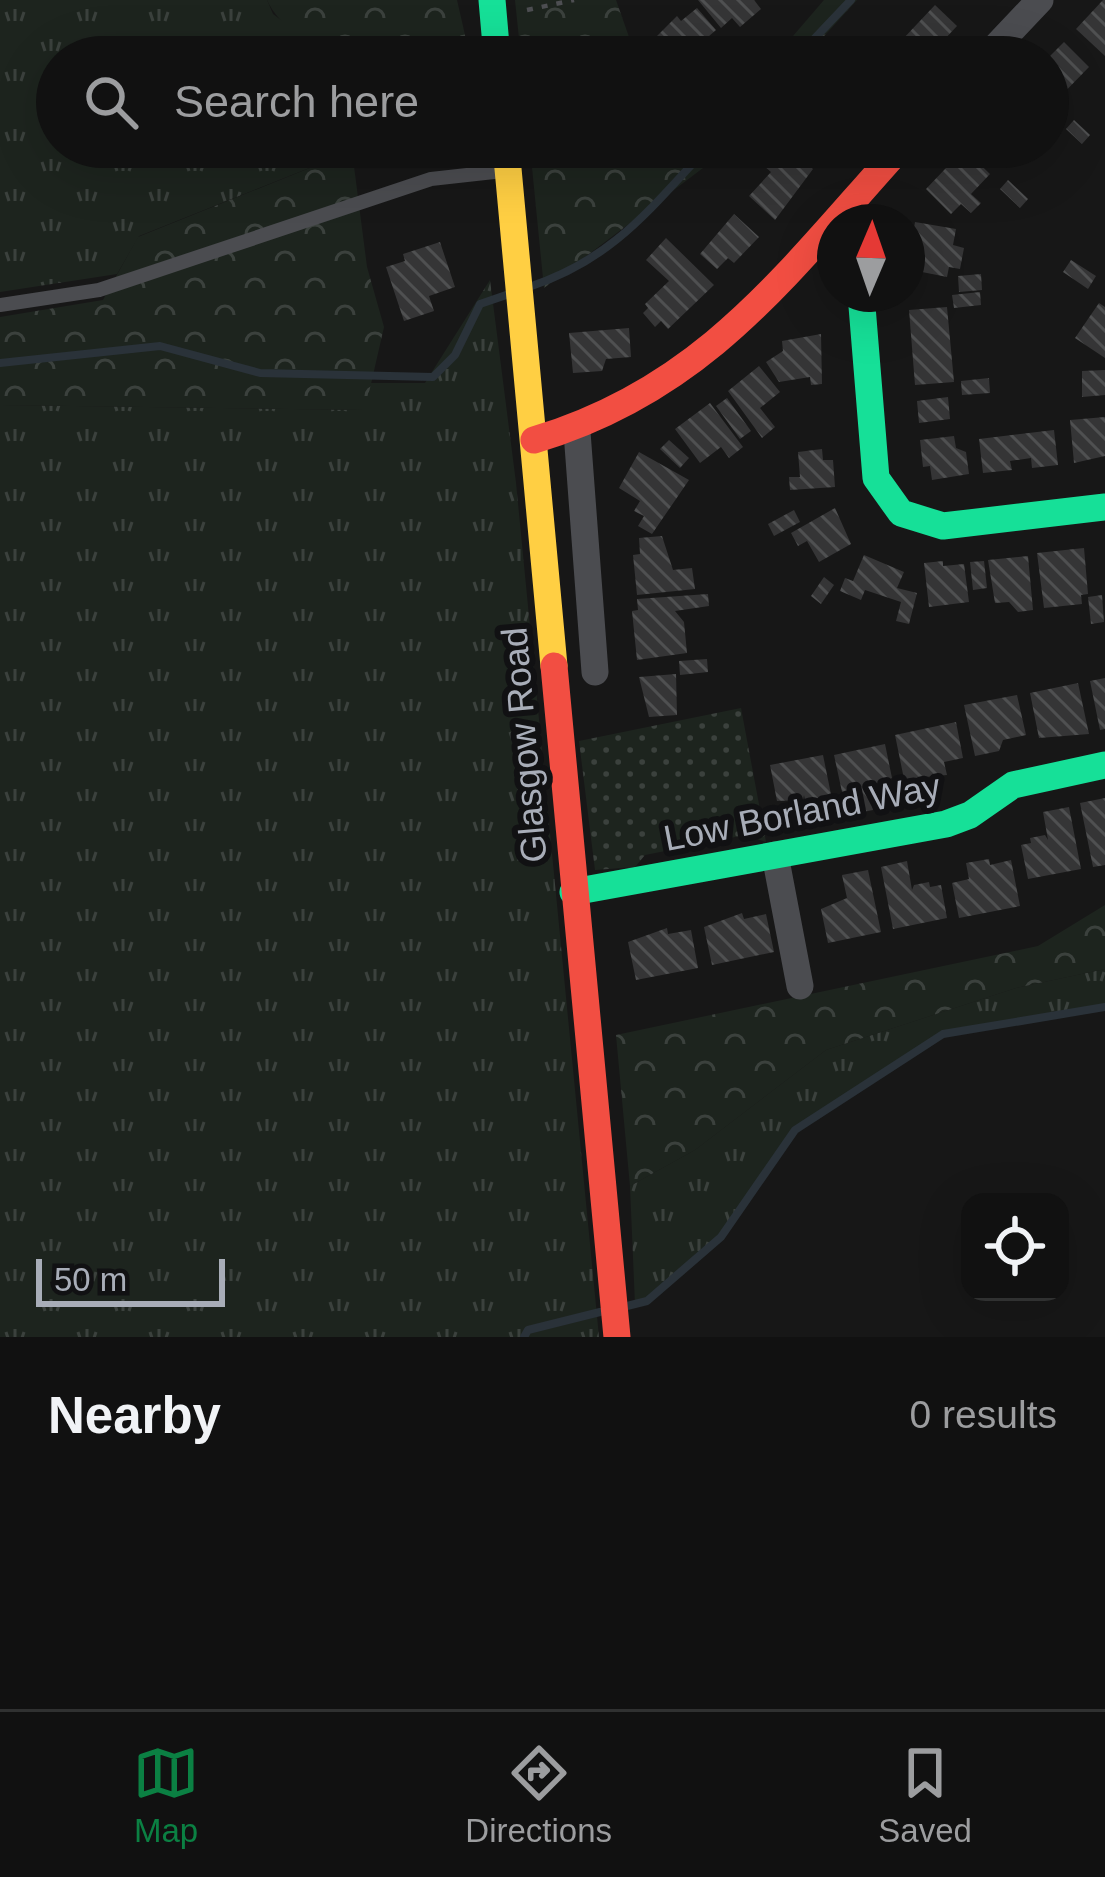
<!DOCTYPE html>
<html lang="en">
<head>
<meta charset="utf-8">
<style>
  body { margin:0; font-family:Arial,sans-serif; background:#1a1a1a; color:#f1f3f6 }
  .controls { position:absolute; right:36px; bottom:36px; display:grid; overflow:hidden; border-radius:24px; box-shadow:0 12px 48px #0002 }
  .controls button { width:108px; height:108px; display:grid; place-items:center; padding:0; border:0; border-bottom:3px solid #303131; background:#111; color:#f1f3f6; font:60px sans-serif }
  .compass { position:absolute; left:817px; top:204px; width:108px; height:108px; border-radius:50%; background:#111; box-shadow:0 12px 48px #0002; rotate:2deg }
  .scale { position:absolute; left:36px; bottom:30px; width:189px; box-sizing:border-box; padding-left:12px; border:6px solid #a8adb8; border-top:0; font-size:33px; line-height:42px; white-space:nowrap; color:#a8adb8; -webkit-text-stroke:9px #111113; paint-order:stroke }
  .list { margin:0; padding:0; list-style:none }
  h2 { display:flex; justify-content:space-between; align-items:center; height:156px; margin:0; padding:0 48px; font-size:51px }
  h2 small { font-size:39px; font-weight:400; color:#9c9d9f }
  .icon { flex:none; width:66px; height:66px; fill:none; stroke:currentColor; stroke-width:2; stroke-linecap:round; stroke-linejoin:round }
  .map { position:relative; flex:none; width:1105px; height:1337px; overflow:hidden }
  .search { position:absolute; background:#111; box-shadow:0 12px 48px #0002; left:36px; right:36px; top:36px; height:132px; display:flex; align-items:center; gap:30px; box-sizing:border-box; padding:0 42px; border-radius:66px; color:#9c9d9f; font-size:45px }
  .sheet { height:372px; background:#111 }
  nav { display:flex; justify-content:space-around; align-items:center; box-sizing:border-box; height:168px; border-top:3px solid #303131; background:#111; font-size:33px; color:#9c9d9f }
  nav a { display:grid; justify-items:center; gap:6px }
  nav .on { color:#0b8043 }
  .map>svg:first-child { display:block }
  .grass { fill:url(#grass-tufts) }
  .forest { fill:url(#forest-crowns) }
  .park { fill:url(#park-dots) }
  .lines { fill:none; stroke-linecap:round; stroke-linejoin:round }
  .stream { stroke:#2a3239; stroke-width:8 }
  .building { fill:url(#building-back-hatch) }
  .path { stroke:#4d4e52; stroke-width:4.5; stroke-dasharray:6 9; stroke-linecap:butt }
  .lane { stroke:#4b4c50; stroke-width:14 }
  .street { stroke:#4b4c50; stroke-width:27 }
  .fast { stroke:#16e098; stroke-width:27 }
  .slow { stroke:#ffcf43; stroke-width:27 }
  .jam { stroke:#f24e42; stroke-width:27 }
  .labels { text-anchor:middle; dominant-baseline:central; stroke-width:12; stroke-linejoin:round; paint-order:stroke }
  .street-label { font-size:36px; fill:#a8adb8; stroke:#111113 }
</style>
</head>
<body>
<div class="map">
<svg width="1105" height="1337" viewBox="0 0 1105 1337">
  <defs>
    <pattern id="grass-tufts" width="24" height="20" patternUnits="userSpaceOnUse" patternTransform="scale(3)"><rect width="24" height="20" fill="#1d241e"/><path d="M3 7l-1-3M5 7V3M7 7l1-3M15 17l-1-3M17 17v-4M19 17l1-3" fill="none" stroke="#3b413d"/></pattern>
    <pattern id="forest-crowns" width="20" height="18" patternUnits="userSpaceOnUse" patternTransform="scale(3)"><rect width="20" height="18" fill="#1d241e"/><path d="M2 6a3 3 0 1 1 6 0M12 15a3 3 0 1 1 6 0" fill="none" stroke="#3b413d"/></pattern>
    <pattern id="park-dots" width="8" height="8" patternUnits="userSpaceOnUse" patternTransform="scale(3)"><rect width="8" height="8" fill="#1d241e"/><path d="M2 2h.1M6 6h.1" fill="none" stroke="#3b413d" stroke-width="1.8" stroke-linecap="round"/></pattern>
    <pattern id="building-back-hatch" width="6" height="6" patternUnits="userSpaceOnUse" patternTransform="scale(3)"><rect width="6" height="6" fill="#353536"/><path d="M-1 5l2 2M0 0l6 6M5-1l2 2" fill="none" stroke="#4f5051"/></pattern>
  </defs>
  <rect width="100%" height="100%" fill="#171717"/>
  <g class="grass">
    <path d="M 0,0 L 267,0 L 273,14 L 329,57 L 57,57 L 57,147 L 352,151 L 139,236 L 117,274 L 0,292 Z"/>
    <path d="M 490,280 L 516,483 L 599,1337 L 0,1337 L 0,405 L 364,410 L 371,383 L 425,383 Z"/>
    <path d="M 1105,969 L 1105,1007 L 943,1034 L 796,1130 L 721,1237 L 647,1301 L 635,1304 L 630,1186 L 695,1150 L 826,1050 L 1016,988 Z"/>
  </g>
  <g class="forest">
    <path d="M 267,0 L 457,0 L 470,57 L 387,57 L 347,47 L 345,57 C 318,57 278,25 267,0 Z"/>
    <path d="M 515,0 L 616,0 L 636,57 L 521,57 Z"/>
    <path d="M 824,0 L 857,0 L 805,57 L 775,57 Z"/>
    <path d="M 530,147 L 668,147 L 671,153 L 697,154 L 706,147 L 722,147 L 703,168 L 544,288 Z"/>
    <path d="M 352,151 L 367,267 L 384,327 L 365,410 L 0,405 L 0,317 L 103,300 L 138,237 Z"/>
    <path d="M 1105,905 L 1105,969 L 1016,988 L 826,1050 L 695,1150 L 630,1186 L 616,1035 L 1038,946 Z"/>
  </g>
  <path class="park" d="M 741,708 L 766,842 L 745,835 L 645,855 L 635,867 L 595,870 L 579,741 Z"/>
  <g class="lines">
    <g class="stream">
      <path d="M 797,57 L 851,0"/>
      <path d="M 529,287 C 613,259 649,210 708,147"/>
      <path d="M 0,363 L 160,346 L 260,373 L 433,377 L 455,355 L 480,304 L 509,294"/>
      <path d="M 627,1306 L 647,1301 L 721,1237 L 795,1130 L 943,1034 L 1105,1007"/>
      <path d="M 524,1337 L 528,1330 L 600,1312"/>
    </g>
  </g>
  <g class="building">
    <path d="M 698,0 L 754,0 L 761,9 L 740,27 L 732,18 L 721,28 Z"/>
    <path d="M 1103,0 L 1105,0 L 1105,56 L 1076,29 Z"/>
    <path d="M 935,5 L 957,26 L 928,57 L 920,57 L 902,40 Z"/>
    <path d="M 697,8 L 716,30 L 701,43 L 712,57 L 673,57 L 686,46 L 683,42 L 667,55 L 654,39 L 677,16 L 681,21 Z"/>
    <path d="M 885,40 L 904,57 L 867,57 Z"/>
    <path d="M 1064,42 L 1089,67 L 1050,107 L 1048,58 Z"/>
    <path d="M 1074,120 L 1090,135 L 1082,144 L 1066,129 Z"/>
    <path d="M 765,147 L 790,147 L 813,169 L 775,220 L 749,196 L 771,172 L 755,158 Z"/>
    <path d="M 799,147 L 844,147 L 817,164 Z"/>
    <path d="M 976,147 L 1014,147 L 1002,160 L 993,151 L 987,157 Z"/>
    <path d="M 964,149 L 990,174 L 971,194 L 981,203 L 971,213 L 961,204 L 951,214 L 926,189 Z"/>
    <path d="M 1008,180 L 1028,199 L 1020,208 L 1000,189 Z"/>
    <path d="M 734,214 L 759,237 L 734,263 L 728,258 L 717,269 L 700,254 Z"/>
    <path d="M 915,222 L 956,229 L 953,245 L 964,248 L 960,269 L 949,267 L 947,277 L 907,269 Z"/>
    <path d="M 666,238 L 714,285 L 668,329 L 661,321 L 655,327 L 643,313 L 648,308 L 645,304 L 669,281 L 646,260 Z"/>
    <path d="M 440,242 L 455,287 L 429,296 L 434,311 L 404,321 L 386,267 L 405,261 L 403,254 Z"/>
    <path d="M 1071,260 L 1096,276 L 1088,289 L 1063,272 Z"/>
    <path d="M 981,274 L 982,290 L 959,292 L 958,276 Z"/>
    <path d="M 980,292 L 981,305 L 954,308 L 952,295 Z"/>
    <path d="M 1099,303 L 1105,307 L 1105,358 L 1075,338 Z"/>
    <path d="M 947,307 L 954,382 L 915,385 L 909,310 Z"/>
    <path d="M 629,328 L 631,357 L 606,359 L 602,371 L 573,373 L 569,333 Z"/>
    <path d="M 821,334 L 822,384 L 811,385 L 810,377 L 779,382 L 766,362 L 783,351 L 782,341 Z"/>
    <path d="M 759,366 L 780,392 L 760,408 L 775,427 L 762,438 L 728,391 Z"/>
    <path d="M 1105,370 L 1105,395 L 1082,397 L 1082,371 Z"/>
    <path d="M 989,378 L 990,393 L 962,395 L 961,381 Z"/>
    <path d="M 948,397 L 950,419 L 919,423 L 917,401 Z"/>
    <path d="M 727,398 L 751,431 L 740,439 L 716,406 Z"/>
    <path d="M 710,403 L 743,447 L 729,458 L 721,447 L 700,463 L 675,429 Z"/>
    <path d="M 1105,417 L 1105,456 L 1074,463 L 1070,420 Z"/>
    <path d="M 1054,430 L 1058,465 L 1032,468 L 1031,458 L 1010,461 L 1012,470 L 983,473 L 979,439 Z"/>
    <path d="M 954,436 L 956,448 L 966,452 L 969,474 L 932,480 L 930,466 L 923,467 L 920,440 Z"/>
    <path d="M 669,440 L 689,458 L 680,468 L 660,449 Z"/>
    <path d="M 822,449 L 823,460 L 833,460 L 835,487 L 790,490 L 789,477 L 800,477 L 798,452 Z"/>
    <path d="M 639,452 L 689,480 L 652,534 L 638,526 L 644,516 L 634,511 L 640,501 L 619,488 Z"/>
    <path d="M 835,508 L 851,544 L 819,562 L 807,541 L 798,546 L 791,533 Z"/>
    <path d="M 794,510 L 800,522 L 774,536 L 768,524 Z"/>
    <path d="M 662,536 L 673,570 L 692,568 L 695,589 L 637,595 L 633,555 L 640,554 L 639,538 Z"/>
    <path d="M 1084,548 L 1088,594 L 1081,595 L 1082,604 L 1044,608 L 1037,553 Z"/>
    <path d="M 864,555 L 904,572 L 897,588 L 917,593 L 909,624 L 896,621 L 901,602 L 865,590 L 861,600 L 840,591 L 845,578 L 853,581 Z"/>
    <path d="M 1028,556 L 1033,610 L 1018,612 L 1009,602 L 995,603 L 988,560 Z"/>
    <path d="M 943,561 L 943,566 L 964,564 L 969,602 L 929,607 L 924,563 Z"/>
    <path d="M 984,561 L 987,588 L 973,590 L 970,562 Z"/>
    <path d="M 824,577 L 834,585 L 821,604 L 811,596 Z"/>
    <path d="M 708,594 L 709,606 L 675,611 L 684,622 L 687,653 L 637,660 L 632,611 L 638,610 L 637,599 Z"/>
    <path d="M 1102,595 L 1104,622 L 1091,624 L 1088,597 Z"/>
    <path d="M 707,659 L 708,672 L 680,675 L 679,661 Z"/>
    <path d="M 676,674 L 677,715 L 649,717 L 639,677 Z"/>
    <path d="M 1105,678 L 1105,729 L 1100,730 L 1090,681 Z"/>
    <path d="M 1078,683 L 1089,734 L 1039,738 L 1030,693 Z"/>
    <path d="M 1017,695 L 1026,735 L 1003,740 L 999,751 L 975,756 L 964,705 Z"/>
    <path d="M 956,722 L 963,758 L 944,762 L 947,775 L 904,779 L 895,735 Z"/>
    <path d="M 885,744 L 892,778 L 869,788 L 873,810 L 847,815 L 834,755 Z"/>
    <path d="M 823,755 L 836,819 L 810,824 L 804,795 L 803,800 L 777,801 L 770,765 Z"/>
    <path d="M 1105,798 L 1105,865 L 1093,867 L 1080,803 Z"/>
    <path d="M 1069,807 L 1081,869 L 1028,879 L 1021,845 L 1031,843 L 1030,838 L 1045,835 L 1048,840 L 1043,812 Z"/>
    <path d="M 989,859 L 990,865 L 1011,860 L 1020,906 L 959,918 L 952,883 L 969,879 L 966,863 Z"/>
    <path d="M 907,861 L 912,890 L 914,885 L 929,882 L 930,887 L 941,885 L 947,918 L 893,929 L 881,867 Z"/>
    <path d="M 868,870 L 881,932 L 828,943 L 821,909 L 847,898 L 842,875 Z"/>
    <path d="M 742,913 L 744,919 L 766,914 L 774,952 L 712,965 L 704,927 Z"/>
    <path d="M 667,928 L 668,934 L 691,930 L 698,968 L 636,980 L 628,942 Z"/>
  </g>
  <g class="lines">
    <path class="path" d="M 527,10 L 574,0"/>
    <path class="lane" d="M 0,305 L 99,290 L 431,179 L 503,171"/>
    <g class="street">
      <path d="M 986,57 L 1040,0"/>
      <path d="M 577,432 L 595,672"/>
      <path d="M 775,855 L 800,986"/>
    </g>
    <g class="fast">
      <path d="M 492,0 L 497,57"/>
      <path d="M 861,294 L 876,478 L 901,513 L 943,526 L 1105,507"/>
      <path d="M 573,892 L 946,824 L 970,815 L 1013,785 L 1105,765"/>
    </g>
    <path class="slow" d="M 506,147 L 554,666"/>
    <g class="jam">
      <path d="M 534,440 C 705,389 786,274 901,147"/>
      <path d="M 554,666 L 617,1337"/>
    </g>
  </g>
  <g class="labels">
    <g class="street-label">
      <text transform="translate(524 745) rotate(-95)">Glasgow Road</text>
      <text transform="translate(802 812) rotate(-11)">Low Borland Way</text>
    </g>
  </g>
</svg>
<div class="controls">
<button><svg class="icon" aria-label="locate" viewBox="0 0 24 24"><circle cx="12" cy="12" r="6"/><path d="M12 2v4M12 18v4M2 12h4M18 12h4"/></svg></button>
</div>
<svg class="compass" viewBox="-18 -18 36 36"><path d="M0-13l5 13h-10z" fill="#e53935"/><path d="M0 13l5-13h-10z" fill="#9c9d9f"/></svg>
<div class="scale">50 m</div>
<div class="search"><svg class="icon" aria-label="search" viewBox="0 0 24 24"><circle cx="10" cy="10" r="6"/><path d="M15 15l6 6"/></svg>Search here</div>
</div>
<section class="sheet">
<h2>Nearby<small>0 results</small></h2>
<ul class="list">
</ul>
</section>
<nav>
<a class="on"><svg class="icon" aria-label="map" viewBox="0 0 24 24"><path d="M3 6l6-2 6 2 6-2v14l-6 2-6-2-6 2zM9 4v14M15 6v14"/></svg>Map</a>
<a><svg class="icon" aria-label="directions" viewBox="0 0 24 24"><path d="M12 3l9 9-9 9-9-9zM9 14v-3h6M13 9l2 2-2 2"/></svg>Directions</a>
<a><svg class="icon" aria-label="saved" viewBox="0 0 24 24"><path d="M7 4h10v16l-5-4-5 4z"/></svg>Saved</a>
</nav>
</body>
</html>
